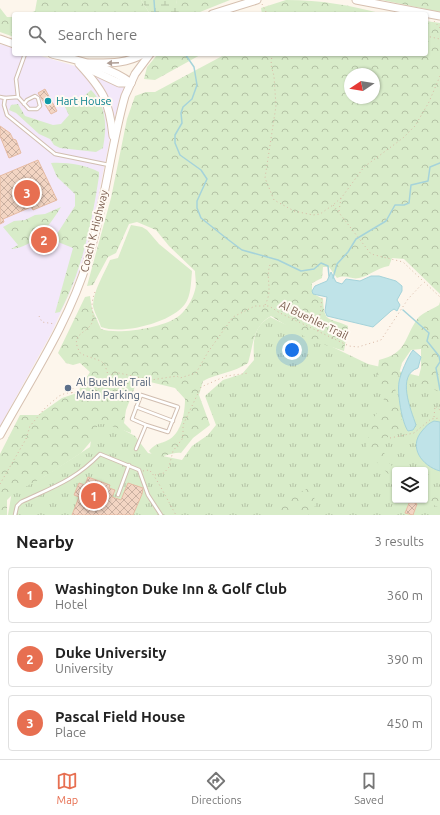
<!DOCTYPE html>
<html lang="en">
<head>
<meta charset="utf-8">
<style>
  body { margin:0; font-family:Ubuntu,sans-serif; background:#f6f6f6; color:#222 }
  .controls { position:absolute; right:12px; bottom:12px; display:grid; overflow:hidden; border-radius:4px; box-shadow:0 1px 3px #0004 }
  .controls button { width:36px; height:36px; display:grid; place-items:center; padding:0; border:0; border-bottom:1px solid #e0e0e0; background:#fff; color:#222; font:20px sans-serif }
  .compass { position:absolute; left:344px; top:68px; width:36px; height:36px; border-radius:50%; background:#fff; box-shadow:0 1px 3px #0004; rotate:258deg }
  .you { position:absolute; left:292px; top:350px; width:14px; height:14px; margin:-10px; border:3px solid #fff; border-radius:50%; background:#1a73e8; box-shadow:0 0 0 6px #1a73e833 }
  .badge { display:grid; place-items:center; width:26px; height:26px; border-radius:50%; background:#e76f51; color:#fff; font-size:13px; font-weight:700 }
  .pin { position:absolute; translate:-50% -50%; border:2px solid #fff; box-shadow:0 1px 4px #0006 }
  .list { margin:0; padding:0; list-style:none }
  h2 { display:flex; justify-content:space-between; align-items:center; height:52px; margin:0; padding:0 16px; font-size:17px }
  h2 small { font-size:13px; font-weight:400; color:#767676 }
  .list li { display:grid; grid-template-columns:26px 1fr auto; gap:12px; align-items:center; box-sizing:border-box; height:56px; margin:0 8px 8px; padding:0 8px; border:1px solid #e0e0e0; border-radius:4px }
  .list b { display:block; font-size:15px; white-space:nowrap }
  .list p { margin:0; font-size:13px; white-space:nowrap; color:#767676 }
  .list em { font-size:13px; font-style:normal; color:#767676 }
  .icon { flex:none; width:22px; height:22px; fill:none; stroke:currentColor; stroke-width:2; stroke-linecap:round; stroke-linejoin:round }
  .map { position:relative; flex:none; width:440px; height:515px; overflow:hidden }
  .search { position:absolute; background:#fff; box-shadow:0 1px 3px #0004; left:12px; right:12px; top:12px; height:44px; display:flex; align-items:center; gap:10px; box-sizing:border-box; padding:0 14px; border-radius:4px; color:#767676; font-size:15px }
  .sheet { height:244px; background:#fff }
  nav { display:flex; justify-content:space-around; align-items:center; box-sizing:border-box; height:56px; border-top:1px solid #e0e0e0; background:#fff; font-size:11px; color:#767676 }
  nav a { display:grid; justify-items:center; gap:2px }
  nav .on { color:#e76f51 }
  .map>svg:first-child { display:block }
  .education { fill:#f3e8fa }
  .grass { fill:url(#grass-tufts); fill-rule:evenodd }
  .forest { fill:url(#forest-crowns); fill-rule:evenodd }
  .wetland { fill:url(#wetland-marsh) }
  .park { fill:#d8ecc9 }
  .water { fill:#bfe3e8; stroke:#a5d3da }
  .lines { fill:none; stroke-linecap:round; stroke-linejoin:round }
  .stream { stroke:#a5d3da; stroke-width:1.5 }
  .building { fill:url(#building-cross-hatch); stroke:#e6bba3 }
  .service-casing { stroke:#d1beb0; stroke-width:4.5 }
  .secondary-casing { stroke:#d6c0b0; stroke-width:9 }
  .path { stroke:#d9b8a5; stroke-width:1; stroke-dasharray:1 3; stroke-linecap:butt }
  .service { stroke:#fff; stroke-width:2.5 }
  .secondary { stroke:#fff; stroke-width:7 }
  .oneway { fill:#af9d94 }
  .culture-dot { fill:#0f9aa8; stroke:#fffaf3; stroke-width:1.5 }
  .service-dot { fill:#5c6f8a; stroke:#fffaf3; stroke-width:1.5 }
  .labels { text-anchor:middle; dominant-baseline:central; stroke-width:4; stroke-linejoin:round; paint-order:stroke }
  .culture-label { font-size:11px; fill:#0d838f; stroke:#fffaf3; text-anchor:start }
  .street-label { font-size:11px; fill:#7a5c4d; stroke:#fffaf3 }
  .service-label { font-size:11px; fill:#4e5e75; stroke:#fffaf3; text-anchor:start }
</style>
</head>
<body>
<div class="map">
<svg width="440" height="515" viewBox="0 0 440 515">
  <defs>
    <pattern id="grass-tufts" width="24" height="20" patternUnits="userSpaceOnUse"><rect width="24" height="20" fill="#d8ecc9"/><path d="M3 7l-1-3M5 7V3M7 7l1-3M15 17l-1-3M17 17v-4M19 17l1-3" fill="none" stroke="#b4c2a5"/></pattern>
    <pattern id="forest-crowns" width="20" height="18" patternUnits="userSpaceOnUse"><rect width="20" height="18" fill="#d8ecc9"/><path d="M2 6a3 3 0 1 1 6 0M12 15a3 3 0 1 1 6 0" fill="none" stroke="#b4c2a5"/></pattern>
    <pattern id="wetland-marsh" width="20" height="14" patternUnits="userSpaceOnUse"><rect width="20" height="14" fill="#d8ecc9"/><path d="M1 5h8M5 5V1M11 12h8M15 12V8" fill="none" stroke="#b4c2a5"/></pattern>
    <pattern id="building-cross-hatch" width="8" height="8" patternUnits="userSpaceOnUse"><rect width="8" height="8" fill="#f3d5c3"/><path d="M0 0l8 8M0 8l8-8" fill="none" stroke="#cab0a1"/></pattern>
  </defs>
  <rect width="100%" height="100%" fill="#fdf6ec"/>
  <path class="education" d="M 0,44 L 14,48 L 14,54 L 34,54 L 75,66 L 125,85 L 113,123 L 94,218 L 83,263 L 52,332 L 0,426 Z"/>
  <path class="grass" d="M 270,317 L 368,364 L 440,381 L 440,515 L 8,515 L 12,491 L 45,476 L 90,447 L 95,415 L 135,436 L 148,453 L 182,460 L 192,446 L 208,435 L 216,425 L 205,396 L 223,380 L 242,374 L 254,360 C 253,341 253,327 270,317 ZM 395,470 L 425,470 L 425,500 L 395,500 Z"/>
  <g class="forest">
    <path d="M 37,0 L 141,0 L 150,14 L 27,14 L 35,11 Z"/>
    <path d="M 176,0 L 230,0 L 195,14 L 178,14 Z"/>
    <path d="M 286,0 C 322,0 348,5 383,14 L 262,14 L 261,8 Z"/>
    <path d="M 382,0 L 440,0 L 440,12 Z"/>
    <path d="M 0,8 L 7,17 L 14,17 L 14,37 L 0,32 Z"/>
    <path d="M 426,21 L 440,23 L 440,294 L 404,259 L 392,258 L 389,266 C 376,268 370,276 359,278 C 351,280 347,274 337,278 L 329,267 L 323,267 L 322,278 L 312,283 L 312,293 L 323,299 C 324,324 329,317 348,326 L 344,351 L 310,340 L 271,316 C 252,327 254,344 248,363 C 233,373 218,373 203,381 L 199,395 L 210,425 L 193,438 L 181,453 C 172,452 165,457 155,458 L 149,451 C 158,441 160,445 170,439 C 182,431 185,412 185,399 L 175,388 L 146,381 L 136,384 L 126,410 L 124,423 L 131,430 L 131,433 L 106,424 L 98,424 L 92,440 L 81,453 L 49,474 L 14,493 L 7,500 L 7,515 L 0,515 L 0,454 L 20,415 L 38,415 L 62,398 L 77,393 L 90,372 L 80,363 L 73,365 L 66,363 L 58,353 L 85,297 L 90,296 L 92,309 L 101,329 C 117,335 161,328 176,318 C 185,313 193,299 195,290 C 197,284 195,277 195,271 L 169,246 L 156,230 L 137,222 L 129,224 L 116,253 L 108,257 L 93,285 L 87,286 L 111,198 L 127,119 L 135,96 L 146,92 L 155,92 L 226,54 L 426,54 ZM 350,74 L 374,74 L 374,98 L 350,98 Z"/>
    <path d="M 158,54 L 202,54 L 155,80 L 144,79 L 147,67 Z"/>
    <path d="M 91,90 C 107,106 107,127 103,148 L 96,152 L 60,148 L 54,145 L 50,139 L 39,134 L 16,113 L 9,110 L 11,105 L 18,104 L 25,116 L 53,125 L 61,124 L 69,115 L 64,105 L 82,98 Z"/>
    <path d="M 51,163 C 66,162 86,165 99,172 L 99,176 C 92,222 82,271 60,312 L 55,313 L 73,248 L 53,240 L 75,206 L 75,194 L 57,177 Z"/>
    <path d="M 61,207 C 49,226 35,247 11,249 L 18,245 L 3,227 L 14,221 L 25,220 L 35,215 L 45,214 Z"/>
    <path d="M 440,302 L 440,392 L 417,383 L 421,368 L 421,349 L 411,350 L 402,363 L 395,388 L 403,425 L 402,430 L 386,438 L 381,445 L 388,462 L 396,470 L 395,481 L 369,454 L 366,446 L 373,418 L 383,406 L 385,390 L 377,376 L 379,360 C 408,353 404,337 418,318 C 422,313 433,309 439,305 Z"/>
    <path d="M 309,488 L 314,494 L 315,506 L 308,515 L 272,515 L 296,494 Z"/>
    <path d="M 425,491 L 440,495 L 440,508 L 423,500 L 425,500 Z"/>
  </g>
  <path class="wetland" d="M 141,0 L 176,0 L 179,13 L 150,14 Z"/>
  <path class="park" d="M 131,225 L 142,227 L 147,230 L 159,244 L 192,271 C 191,282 191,296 185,304 C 171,323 122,335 101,327 C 99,320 94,312 93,306 C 93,291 104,274 110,260 L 118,258 Z"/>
  <g class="water">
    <path d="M 331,272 L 336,282 L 342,284 L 346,279 L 360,281 L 371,276 L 379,276 L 396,281 L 402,286 L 402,291 L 397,300 L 400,305 L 397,311 L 394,309 L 391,311 L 373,327 L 327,316 L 325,311 L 327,297 L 313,294 L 312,291 L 315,286 L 327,281 Z"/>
    <path d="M 413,350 L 421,357 L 418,368 C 396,375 411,410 416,425 L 413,430 L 408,431 C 402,423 397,393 399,382 C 400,375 408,356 413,350 Z"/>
    <path d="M 434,421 L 440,422 L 440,471 C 422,466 408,447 422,431 C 426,426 429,423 434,421 Z"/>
  </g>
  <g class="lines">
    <g class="stream">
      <path d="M 154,0 L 155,14"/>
      <path d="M 185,54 L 194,67 L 197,85 L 192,99 L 183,107 L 181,113 L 182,123 L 175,135 L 175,143 L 180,155 L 201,170 L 207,179 L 197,201 L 197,208 L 201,218 L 226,238 L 242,250 L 278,260 L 301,271 L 314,269 L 321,263 L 328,266 L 329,276"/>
      <path d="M 333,278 L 337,264 L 348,252 L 356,239 L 386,221 L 395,205 L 404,205 L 409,203 L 411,185 L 428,181 L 430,167 L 440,163"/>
      <path d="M 403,310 L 429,333 L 427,341 L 439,356 L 440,361"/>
      <path d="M 440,362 L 436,368 L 440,390"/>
    </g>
  </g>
  <g class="building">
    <path d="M 45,89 L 57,111 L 51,114 L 38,93 Z"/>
    <path d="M 0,126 L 10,133 L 13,139 L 16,140 L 21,153 L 9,158 L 0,136 Z"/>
    <path d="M 38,160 L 57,200 L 33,210 L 31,207 L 3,219 L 4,222 L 0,224 L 0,176 Z"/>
    <path d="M 88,477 L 110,485 L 109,488 L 115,490 L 112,497 L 121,500 L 128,483 L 143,488 L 142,494 L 133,515 L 72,515 L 79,497 L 74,495 L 79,483 L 85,485 Z"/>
    <path d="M 410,501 L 417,504 L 413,515 L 405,513 Z"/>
  </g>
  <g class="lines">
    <defs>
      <g id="service">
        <path d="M 0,97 L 5,98 L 4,105 L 7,115 L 55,154 L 109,165"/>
        <path d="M 18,97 L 16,79 L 25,54"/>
        <path d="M 5,98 L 18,97 L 29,109 L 37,109 L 40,106 L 38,98 L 35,96 L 27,100 L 24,104"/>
        <path d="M 136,407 L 173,421"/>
        <path d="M 136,449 L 146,425 L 168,432 L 178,407 L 141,395 L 132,419 L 146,425"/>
        <path d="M 118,495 L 129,465"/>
        <path d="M 15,515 L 17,506 L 21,502 C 53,487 75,480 100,454 L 139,470 L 148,495 L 161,515"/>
      </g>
      <g id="secondary">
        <path d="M 356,0 L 440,16"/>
        <path d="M 212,14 L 257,0"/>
        <path d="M 0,39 L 14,44"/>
        <path d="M 52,54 C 76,60 111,67 131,83"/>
        <path d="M 89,63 C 109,63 126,64 143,54"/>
        <path d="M 79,64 C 103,90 109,100 113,136"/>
        <path d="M 85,67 L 119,83 L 131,83"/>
        <path d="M 0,435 C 32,377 69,322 88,259 C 105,206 110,149 125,96 L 135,74 L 150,54"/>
      </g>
    </defs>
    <use href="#service" class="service-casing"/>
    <use href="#secondary" class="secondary-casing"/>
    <g class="path">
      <path d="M 262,4 L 267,14"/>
      <path d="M 434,21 L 440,28"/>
      <path d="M 426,36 L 440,39"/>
      <path d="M 272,54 L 271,65 L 274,76 L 276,106 L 265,178 L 274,200 L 294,211 L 313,215 L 320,214 L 333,205 L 342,197 L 364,167 L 403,138 L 415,126 L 429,102 L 440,76"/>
      <path d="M 333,205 L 371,254 L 403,262 L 440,297"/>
      <path d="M 339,211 L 341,198"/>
      <path d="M 95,292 C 93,297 92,302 92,307 C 92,312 94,316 93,320 C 89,335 67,332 81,354 L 101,361 L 105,365 L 109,378"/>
      <path d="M 265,305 C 274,288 264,279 271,262"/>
      <path d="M 39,316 L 42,322 L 55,324"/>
      <path d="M 318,331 L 322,298"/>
      <path d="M 72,393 L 73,387"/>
      <path d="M 434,417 L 435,406 L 440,410"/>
      <path d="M 390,438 L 414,433 L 431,419 L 440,418"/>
      <path d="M 143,471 L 149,470 C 155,474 171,507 176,515"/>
      <path d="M 155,475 L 164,473 L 169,467 L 173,451 L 183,438 L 183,425 L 201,387 L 226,376 L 249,373"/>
      <path d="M 0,484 L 26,439 L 30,426 L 46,407 L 59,396 L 66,393 L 90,392 L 101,388 L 114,372 L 151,380 L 177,376 L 180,378 L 196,373 L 208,352 L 233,317 L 255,306 L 269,306 L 280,313 L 349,346 L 358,347 L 381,340 L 408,299 L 423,283"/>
    </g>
    <use href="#service" class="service"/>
    <use href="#secondary" class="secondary"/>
  </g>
  <defs><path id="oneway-solid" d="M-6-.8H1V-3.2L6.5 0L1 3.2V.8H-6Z"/></defs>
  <use class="oneway" href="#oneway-solid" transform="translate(113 63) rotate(177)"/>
  <circle class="culture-dot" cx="48" cy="101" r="4"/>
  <circle class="service-dot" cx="68" cy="388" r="4"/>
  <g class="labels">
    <g class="culture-label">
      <text x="56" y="101">Hart House</text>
    </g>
    <g class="street-label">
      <text transform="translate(94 231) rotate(-76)">Coach K Highway</text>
      <text transform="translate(314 320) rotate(26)">Al Buehler Trail</text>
    </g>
    <g class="service-label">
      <text x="76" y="382">Al Buehler Trail<tspan x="76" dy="13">Main Parking</tspan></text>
    </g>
  </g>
</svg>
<div class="controls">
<button><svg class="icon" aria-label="layers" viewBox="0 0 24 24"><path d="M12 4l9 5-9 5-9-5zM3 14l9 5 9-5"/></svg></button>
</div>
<svg class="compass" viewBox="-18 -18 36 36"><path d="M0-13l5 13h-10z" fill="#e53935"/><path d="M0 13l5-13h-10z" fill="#767676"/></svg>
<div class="you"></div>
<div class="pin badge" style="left:94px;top:496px">1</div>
<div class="pin badge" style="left:44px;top:240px">2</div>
<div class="pin badge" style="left:27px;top:193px">3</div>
<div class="search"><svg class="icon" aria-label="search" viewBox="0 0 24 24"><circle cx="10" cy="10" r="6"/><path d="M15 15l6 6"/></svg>Search here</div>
</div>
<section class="sheet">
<h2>Nearby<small>3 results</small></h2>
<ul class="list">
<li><span class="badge">1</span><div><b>Washington Duke Inn &amp; Golf Club</b><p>Hotel</p></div><em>360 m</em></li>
<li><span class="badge">2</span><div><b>Duke University</b><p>University</p></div><em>390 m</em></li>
<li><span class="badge">3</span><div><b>Pascal Field House</b><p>Place</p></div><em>450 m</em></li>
</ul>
</section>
<nav>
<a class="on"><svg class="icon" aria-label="map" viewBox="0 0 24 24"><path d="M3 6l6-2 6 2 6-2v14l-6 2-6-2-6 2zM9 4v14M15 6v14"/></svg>Map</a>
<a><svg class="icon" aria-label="directions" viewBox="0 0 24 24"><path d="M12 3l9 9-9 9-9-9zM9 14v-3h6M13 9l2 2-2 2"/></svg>Directions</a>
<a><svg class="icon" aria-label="saved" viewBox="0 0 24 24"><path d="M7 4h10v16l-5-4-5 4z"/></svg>Saved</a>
</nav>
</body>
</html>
